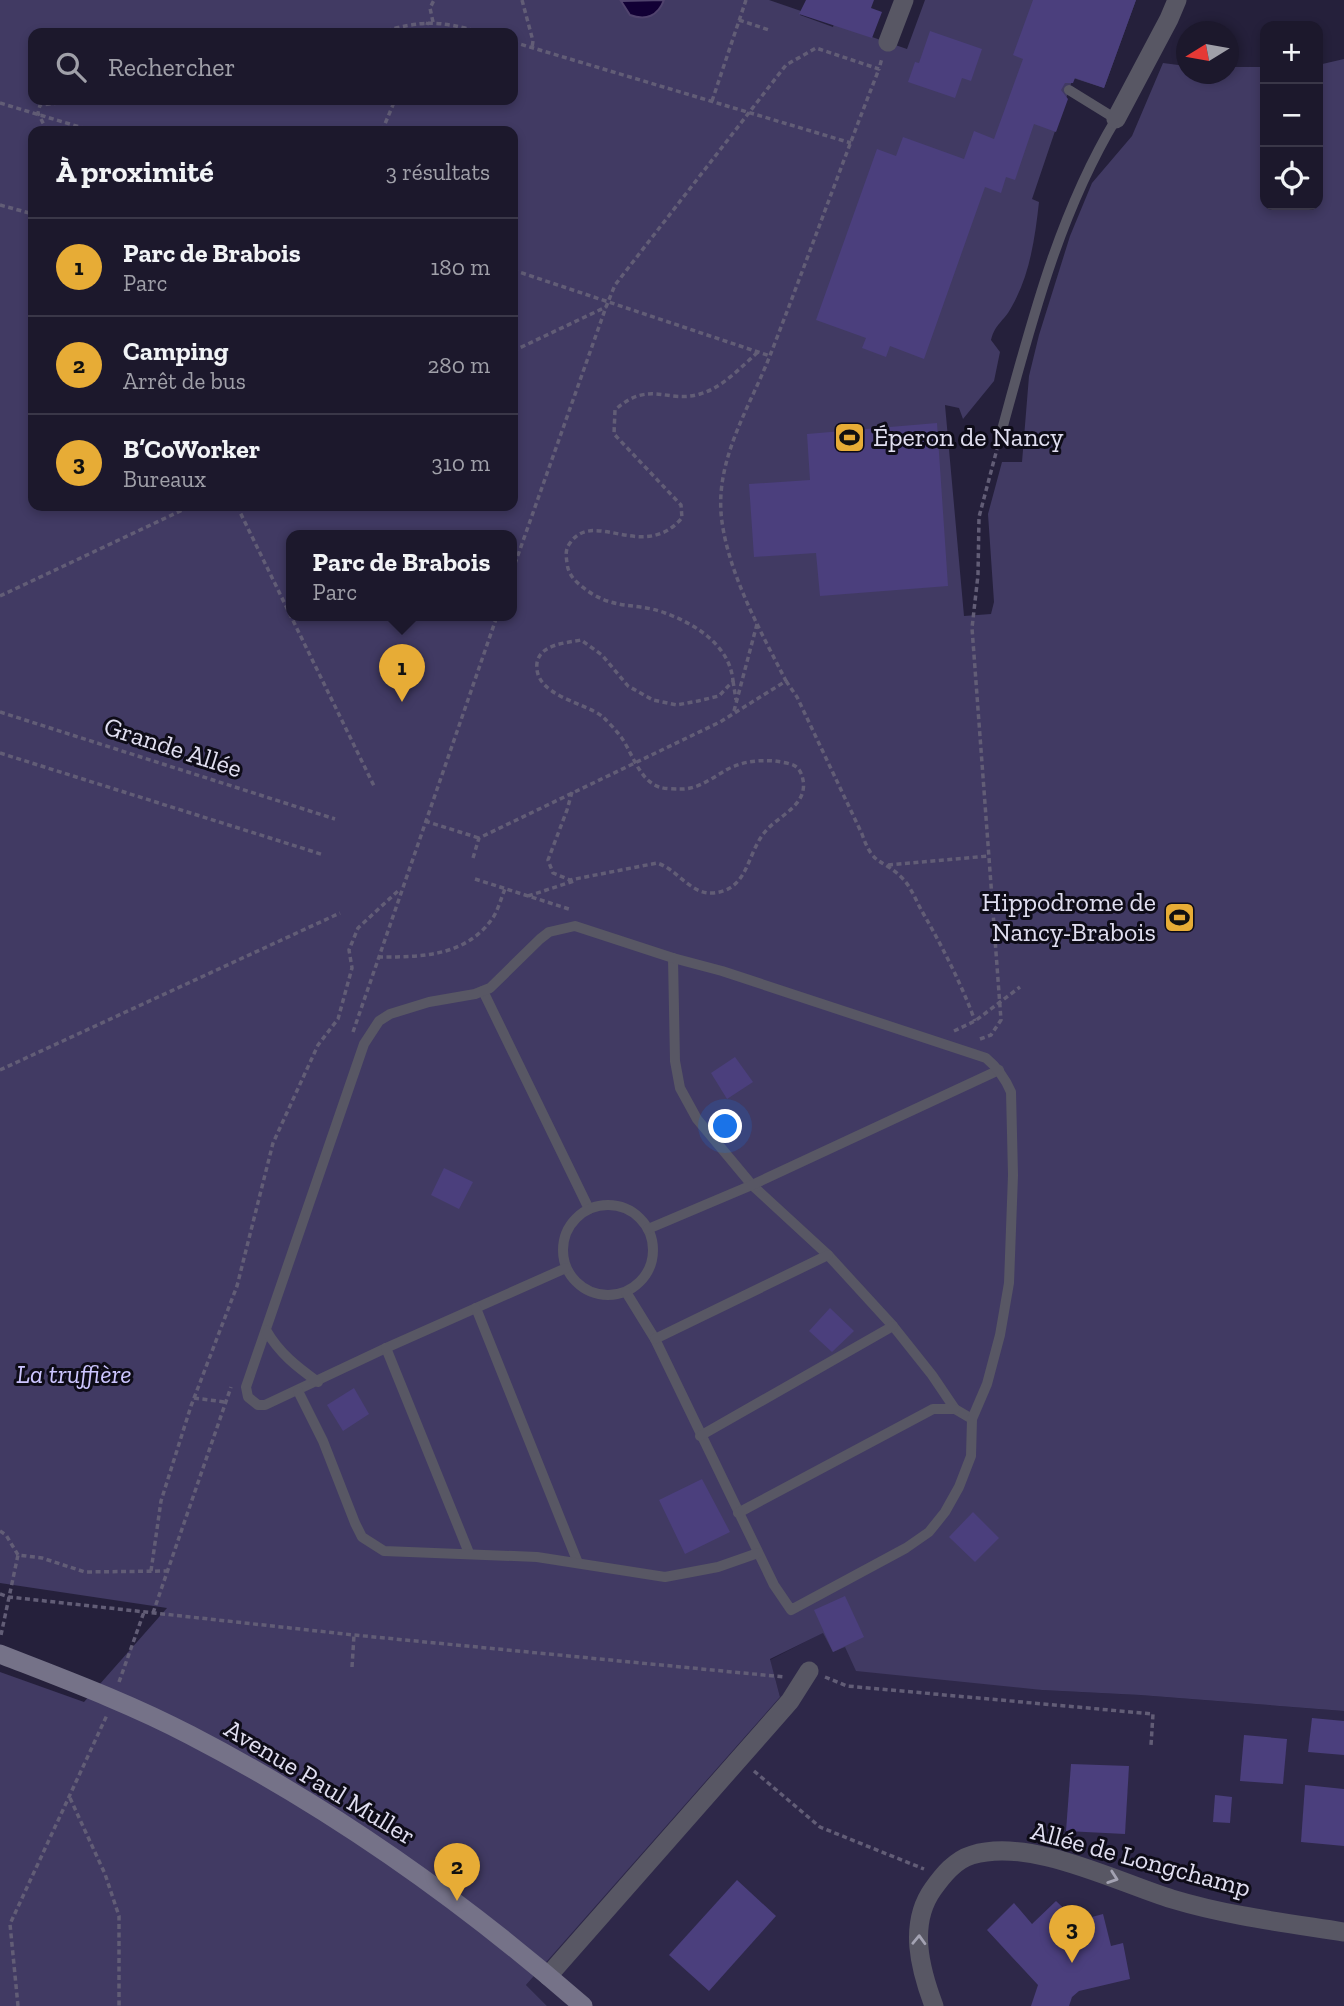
<!DOCTYPE html>
<html lang="fr">
<head>
<meta charset="utf-8">
<style>
  body { margin:0; font-family:"Zilla Slab",serif; background:#252134; color:#f1f3f6 }
  .controls { position:absolute; right:21px; top:21px; display:grid; overflow:hidden; border-radius:14px; box-shadow:0 4px 10px #0003 }
  .controls button { width:63px; height:63px; display:grid; place-items:center; padding:0; border:0; border-bottom:2px solid #3a3748; background:#1c182c; color:#f1f3f6; font:35px sans-serif }
  .compass { position:absolute; left:1176px; top:21px; width:63px; height:63px; border-radius:50%; background:#1c182c; box-shadow:0 4px 10px #0003; rotate:259deg }
  .you { position:absolute; left:726px; top:1127px; width:24px; height:24px; margin:-18px; border:5px solid #fff; border-radius:50%; background:#1a73e8; box-shadow:0 0 0 10px #1a73e833 }
  .badge { display:grid; place-items:center; width:46px; height:46px; border-radius:50%; background:#e7ac36; color:#111; font-size:23px; font-weight:700 }
  .pin { position:absolute; translate:-50% -58px; filter:drop-shadow(0 2px 4px #0008) }
  .pin::after { content:''; position:absolute; top:37px; width:24px; height:21px; background:inherit; clip-path:polygon(0 0,100% 0,50% 100%) }
  .popup { position:absolute; left:286px; top:530px; width:231px; height:91px; box-sizing:border-box; display:grid; place-content:center; border-radius:14px; background:#1c182c; filter:drop-shadow(0 2px 5px #0005); font-size:23px; white-space:nowrap; color:#a0a0a9 }
  .popup b { font-size:26px; color:#f1f3f6 }
  .popup::after { content:''; position:absolute; left:50%; top:100%; margin-left:-14px; border:14px solid transparent; border-top-color:#1c182c }
  .list { margin:0; padding:0; list-style:none }
  h2 { display:flex; justify-content:space-between; align-items:center; height:91px; margin:0; padding:0 28px; font-size:30px }
  h2 small { font-size:23px; font-weight:400; color:#a0a0a9 }
  .list li { display:grid; grid-template-columns:46px 1fr auto; gap:21px; align-items:center; box-sizing:border-box; height:98px; padding:0 28px; border-top:2px solid #3a3748 }
  .list b { display:block; font-size:26px; white-space:nowrap }
  .list p { margin:0; font-size:23px; white-space:nowrap; color:#a0a0a9 }
  .list em { font-size:23px; font-style:normal; color:#a0a0a9 }
  .icon { flex:none; width:38px; height:38px; fill:none; stroke:currentColor; stroke-width:2; stroke-linecap:round; stroke-linejoin:round }
  .map { position:relative; flex:none; width:1344px; height:2006px; overflow:hidden }
  .search { position:absolute; background:#1c182c; box-shadow:0 4px 10px #0003; left:28px; top:28px; width:490px; height:77px; display:flex; align-items:center; gap:18px; box-sizing:border-box; padding:0 24px; border-radius:14px; color:#a0a0a9; font-size:26px }
  .panel { position:absolute; background:#1c182c; box-shadow:0 4px 10px #0003; left:28px; top:126px; width:490px; height:385px; border-radius:14px }
  .map>svg:first-child { display:block }
  .built { fill:#2e2849 }
  .green { fill:#413a63; fill-rule:evenodd }
  .water { fill:#120035; stroke:#50436d; stroke-width:2 }
  .building { fill:#4b3f7d }
  .lines { fill:none; stroke-linecap:round; stroke-linejoin:round }
  .path { stroke:#625d76; stroke-width:3.5; stroke-dasharray:5 3.5; stroke-linecap:butt }
  .service { stroke:#585764; stroke-width:10 }
  .minor { stroke:#585764; stroke-width:19 }
  .secondary { stroke:#757288; stroke-width:19 }
  .oneway { stroke:#a3a2b2 }
  .labels { text-anchor:middle; dominant-baseline:central; stroke-width:6; stroke-linejoin:round; paint-order:stroke }
  .poi-label { font-size:26px; fill:#e1dff1; stroke:#0e0c18; text-anchor:start }
  .street-label { font-size:26px; fill:#e1dff1; stroke:#0e0c18 }
  .park-label { font-size:26px; font-style:italic; fill:#cdc6ff; stroke:#0e0c18 }
</style>
</head>
<body>
<div class="map">
<svg width="1344" height="2006" viewBox="0 0 1344 2006">
  <rect width="100%" height="100%" fill="#25203b"/>
  <path class="built" d="M 824,1632 L 845,1646 L 1042,1690 L 1140,1695 L 1344,1711 L 1344,2006 L 547,2006 L 526,1985 L 780,1697 L 770,1660 Z"/>
  <path class="green" d="M 0,0 L 769,0 L 801,11 L 800,15 L 833,27 L 834,24 L 907,49 L 925,0 L 1136,0 L 1104,88 L 1073,78 L 1032,199 L 1039,202 C 1035,238 1030,275 1011,308 C 1004,321 995,324 991,340 L 1000,352 L 994,381 L 963,419 L 959,408 L 945,405 L 964,616 L 991,614 L 994,602 L 988,514 L 1002,462 L 1022,462 L 1029,376 L 1039,335 L 1070,236 L 1092,183 L 1132,136 L 1163,63 L 1186,66 L 1186,74 L 1228,74 L 1229,67 L 1265,67 L 1265,205 L 1318,205 L 1318,65 L 1344,59 L 1344,1711 L 1140,1695 L 1042,1690 L 856,1671 L 845,1647 L 833,1652 L 823,1633 L 770,1659 L 780,1697 L 526,1985 L 547,2006 L 0,2006 L 0,1672 L 84,1702 L 167,1608 L 0,1583 ZM 33,33 L 513,33 L 513,100 L 33,100 ZM 33,131 L 513,131 L 513,506 L 33,506 ZM 292,536 L 512,536 L 512,616 L 292,616 Z"/>
  <path class="water" d="M 664,0 C 658,16 646,21 630,15 L 621,1 Z"/>
  <g class="building">
    <path d="M 806,0 L 874,0 L 871,8 L 882,12 L 872,38 L 799,14 Z"/>
    <path d="M 1033,0 L 1136,0 L 1104,88 L 1075,78 L 1073,83 L 1065,83 L 1061,90 L 1068,99 L 1056,132 L 1034,124 L 1015,180 L 1006,177 L 1001,193 L 985,187 L 924,359 L 890,346 L 886,357 L 862,348 L 866,338 L 816,320 L 877,149 L 896,156 L 903,137 L 964,159 L 974,131 L 994,139 L 1023,59 L 1013,55 Z"/>
    <path d="M 930,31 L 982,49 L 971,81 L 962,78 L 955,98 L 908,82 L 915,62 L 919,63 Z"/>
    <path d="M 937,423 L 948,586 L 820,596 L 816,553 L 754,557 L 749,484 L 810,480 L 807,434 Z"/>
    <path d="M 735,1057 L 753,1082 L 727,1099 L 711,1073 Z"/>
    <path d="M 444,1168 L 473,1182 L 459,1209 L 431,1195 Z"/>
    <path d="M 830,1308 L 854,1331 L 832,1352 L 809,1331 Z"/>
    <path d="M 354,1388 L 369,1414 L 343,1431 L 327,1405 Z"/>
    <path d="M 702,1479 L 730,1532 L 685,1554 L 659,1500 Z"/>
    <path d="M 973,1512 L 999,1538 L 975,1562 L 949,1537 Z"/>
    <path d="M 845,1596 L 864,1637 L 833,1652 L 814,1610 Z"/>
    <path d="M 1312,1718 L 1344,1721 L 1344,1755 L 1308,1752 Z"/>
    <path d="M 1244,1735 L 1287,1739 L 1283,1784 L 1240,1781 Z"/>
    <path d="M 1071,1764 L 1129,1766 L 1125,1834 L 1066,1831 Z"/>
    <path d="M 1305,1785 L 1344,1789 L 1344,1846 L 1301,1842 Z"/>
    <path d="M 1215,1795 L 1232,1797 L 1230,1823 L 1213,1822 Z"/>
    <path d="M 737,1880 L 776,1916 L 709,1991 L 669,1955 Z"/>
    <path d="M 1056,1901 L 1077,1921 L 1103,1914 L 1111,1946 L 1123,1943 L 1130,1979 L 1079,1991 L 1072,1997 L 1069,2006 L 1031,2006 L 1038,1985 L 987,1930 L 1014,1903 L 1032,1924 Z"/>
  </g>
  <g class="lines">
    <g class="path">
      <path d="M 522,0 L 533,41 L 532,48"/>
      <path d="M 739,20 L 769,30"/>
      <path d="M 433,22 L 430,8 L 434,0"/>
      <path d="M 378,33 C 423,20 438,20 483,33"/>
      <path d="M 424,33 L 428,22"/>
      <path d="M 513,42 L 851,143"/>
      <path d="M 712,101 L 746,0"/>
      <path d="M 0,103 L 93,131"/>
      <path d="M 47,131 L 38,113 L 40,105 L 86,100"/>
      <path d="M 382,131 L 395,100"/>
      <path d="M 0,205 L 33,214"/>
      <path d="M 513,270 L 770,356"/>
      <path d="M 513,351 L 606,307"/>
      <path d="M 237,506 L 374,786"/>
      <path d="M 512,572 L 606,307 L 615,285 L 786,65 L 816,48 L 879,69 L 882,58"/>
      <path d="M 0,596 L 191,506"/>
      <path d="M 733,681 L 736,700"/>
      <path d="M 786,681 L 797,697 L 862,834 C 874,869 883,857 904,880 C 912,889 917,903 923,913 C 943,948 961,983 975,1021"/>
      <path d="M 734,711 L 757,624"/>
      <path d="M 0,712 L 335,819"/>
      <path d="M 0,753 L 324,855"/>
      <path d="M 572,792 L 567,810 L 548,860 L 553,873 L 570,880 L 657,863 C 677,869 690,894 712,893 C 748,891 746,856 764,833 C 777,816 808,806 803,780 C 802,775 800,769 795,766 C 790,763 781,762 775,761 C 758,760 744,761 728,769 C 713,777 698,790 680,789 C 674,789 665,789 659,787 C 639,780 632,752 621,737 C 616,730 609,723 603,717 C 585,702 533,696 537,663 C 540,644 566,643 581,640 L 602,655 L 628,686 L 653,700 L 677,705 L 698,701 L 719,696 L 733,681 C 730,646 696,624 665,613 C 633,601 612,612 580,585 C 573,579 568,573 567,563 C 566,555 565,550 570,543 C 594,508 643,563 682,518 L 681,505 L 614,434 L 615,410 C 649,379 668,404 700,394 C 722,388 741,367 758,352"/>
      <path d="M 425,821 L 479,838"/>
      <path d="M 473,858 L 479,838 L 720,722 L 786,681 C 760,630 726,570 721,513 C 717,455 751,405 771,353 C 808,258 842,163 879,69"/>
      <path d="M 888,865 L 988,856"/>
      <path d="M 475,879 L 572,910"/>
      <path d="M 528,896 L 574,881"/>
      <path d="M 378,957 C 420,957 465,957 492,919 C 498,911 501,898 505,889"/>
      <path d="M 954,1031 L 975,1021 L 1020,987"/>
      <path d="M 353,1032 L 497,616"/>
      <path d="M 980,1039 L 991,1035 L 1001,1020 L 972,628 L 978,575 L 979,517 L 997,449"/>
      <path d="M 0,1070 L 340,913"/>
      <path d="M 194,1398 L 225,1402"/>
      <path d="M 0,1531 L 6,1535 L 18,1555 L 42,1558 L 85,1572 L 167,1571"/>
      <path d="M 151,1571 L 161,1501 L 191,1406 L 237,1286 L 273,1143 L 318,1045 L 338,1019 L 352,968 L 349,950 L 358,928 L 400,889"/>
      <path d="M 0,1594 L 9,1597 L 354,1635 L 784,1677"/>
      <path d="M 153,1613 L 231,1387"/>
      <path d="M 1,1635 L 18,1555"/>
      <path d="M 352,1667 L 354,1635"/>
      <path d="M 825,1677 L 847,1686 L 1153,1714 L 1151,1745"/>
      <path d="M 119,1682 L 144,1612"/>
      <path d="M 754,1771 L 820,1827 L 924,1869"/>
      <path d="M 70,1798 L 105,1874 L 119,1916 L 119,2006"/>
      <path d="M 18,2006 L 10,1924 L 107,1715"/>
    </g>
    <g class="service">
      <path d="M 1000,437 C 1030,328 1057,217 1116,119 L 1069,90"/>
      <path d="M 673,958 L 675,1061 L 680,1088 L 697,1119 L 752,1185 L 828,1255 L 893,1326 L 932,1375 L 955,1409 L 972,1419"/>
      <path d="M 483,991 L 589,1209"/>
      <circle cx="608" cy="1250" r="45"/>
      <path d="M 648,1229 L 752,1185 L 999,1070"/>
      <path d="M 566,1268 L 386,1348 L 265,1405 L 258,1405 L 248,1397 L 246,1387 L 364,1044 L 379,1021 L 390,1014 L 429,1002 L 475,994 L 490,988 L 540,939 L 549,932 L 575,926 L 673,958 L 722,971 L 986,1058 C 998,1068 1005,1078 1011,1092 L 1013,1175 L 1009,1283 L 1000,1335 L 987,1384 L 972,1419 L 971,1456 L 959,1487 L 945,1512 L 929,1532 L 906,1548 L 791,1610 L 774,1585 L 655,1339 L 626,1292"/>
      <path d="M 476,1308 L 578,1563"/>
      <path d="M 266,1330 C 279,1353 297,1367 318,1382"/>
      <path d="M 655,1339 L 828,1255"/>
      <path d="M 386,1348 L 469,1553"/>
      <path d="M 298,1391 L 323,1441 L 355,1523 L 362,1537 L 384,1551 L 537,1557 L 665,1577 L 718,1567 L 758,1553"/>
      <path d="M 700,1436 L 893,1326"/>
      <path d="M 738,1513 L 933,1409 L 955,1409"/>
    </g>
    <g class="minor">
      <path d="M 888,42 L 904,0"/>
      <path d="M 1116,119 L 1169,19 L 1177,0"/>
      <path d="M 548,1976 L 790,1701 L 809,1671"/>
      <path d="M 934,2006 C 920,1969 908,1924 933,1889 C 943,1875 955,1860 972,1855 C 1030,1837 1117,1882 1172,1899 C 1228,1916 1287,1923 1344,1932"/>
    </g>
    <path class="secondary" d="M 0,1654 C 64,1679 129,1703 190,1735 C 333,1809 462,1900 583,2006"/>
  </g>
  <defs><path id="oneway-chevron" d="M-2-3.5L2.5 0L-2 3.5" fill="none" stroke-width="1.6" stroke-linecap="round" stroke-linejoin="round" transform="scale(1.75)"/></defs>
  <g class="oneway">
    <use href="#oneway-chevron" transform="translate(1113 1878) rotate(19)"/>
    <use href="#oneway-chevron" transform="translate(919 1940) rotate(-88)"/>
  </g>
  <defs>
    <symbol id="stadium-square" viewBox="-11 -11 22 22"><rect x="-9" y="-9" width="18" height="18" rx="4" fill="#e7ac36" stroke="#0e0c18"/><path d="M0-5a6.5 5 0 1 0 0 10a6.5 5 0 1 0 0-10ZM-3.5-1.8h7v3.6h-7Z" fill="#111"/></symbol>
  </defs>
  <g fill-rule="evenodd">
    <use href="#stadium-square" x="832" y="420" width="35" height="35"/>
    <use href="#stadium-square" x="1162" y="900" width="35" height="35"/>
  </g>
  <g class="labels">
    <g class="poi-label">
      <text x="873" y="437">Éperon de Nancy</text>
      <text x="1156" y="902" text-anchor="end">Hippodrome de<tspan x="1156" dy="30">Nancy-Brabois</tspan></text>
    </g>
    <g class="street-label">
      <text transform="translate(173 747) rotate(18)">Grande Allée</text>
      <text transform="translate(320 1782) rotate(31)">Avenue Paul Muller</text>
      <text transform="translate(1141 1859) rotate(15)">Allée de Longchamp</text>
    </g>
    <g class="park-label">
      <text x="74" y="1374">La truffière</text>
    </g>
  </g>
</svg>
<div class="controls">
<button>+</button>
<button>−</button>
<button><svg class="icon" aria-label="locate" viewBox="0 0 24 24"><circle cx="12" cy="12" r="6"/><path d="M12 2v4M12 18v4M2 12h4M18 12h4"/></svg></button>
</div>
<svg class="compass" viewBox="-18 -18 36 36"><path d="M0-13l5 13h-10z" fill="#e53935"/><path d="M0 13l5-13h-10z" fill="#a0a0a9"/></svg>
<div class="you"></div>
<div class="pin badge" style="left:402px;top:702px">1</div>
<div class="popup"><b>Parc de Brabois</b>Parc</div>
<div class="pin badge" style="left:457px;top:1901px">2</div>
<div class="pin badge" style="left:1072px;top:1963px">3</div>
<div class="search"><svg class="icon" aria-label="search" viewBox="0 0 24 24"><circle cx="10" cy="10" r="6"/><path d="M15 15l6 6"/></svg>Rechercher</div>
<section class="panel">
<h2>À proximité<small>3 résultats</small></h2>
<ul class="list">
<li><span class="badge">1</span><div><b>Parc de Brabois</b><p>Parc</p></div><em>180 m</em></li>
<li><span class="badge">2</span><div><b>Camping</b><p>Arrêt de bus</p></div><em>280 m</em></li>
<li><span class="badge">3</span><div><b>B’CoWorker</b><p>Bureaux</p></div><em>310 m</em></li>
</ul>
</section>
</div>
</body>
</html>
